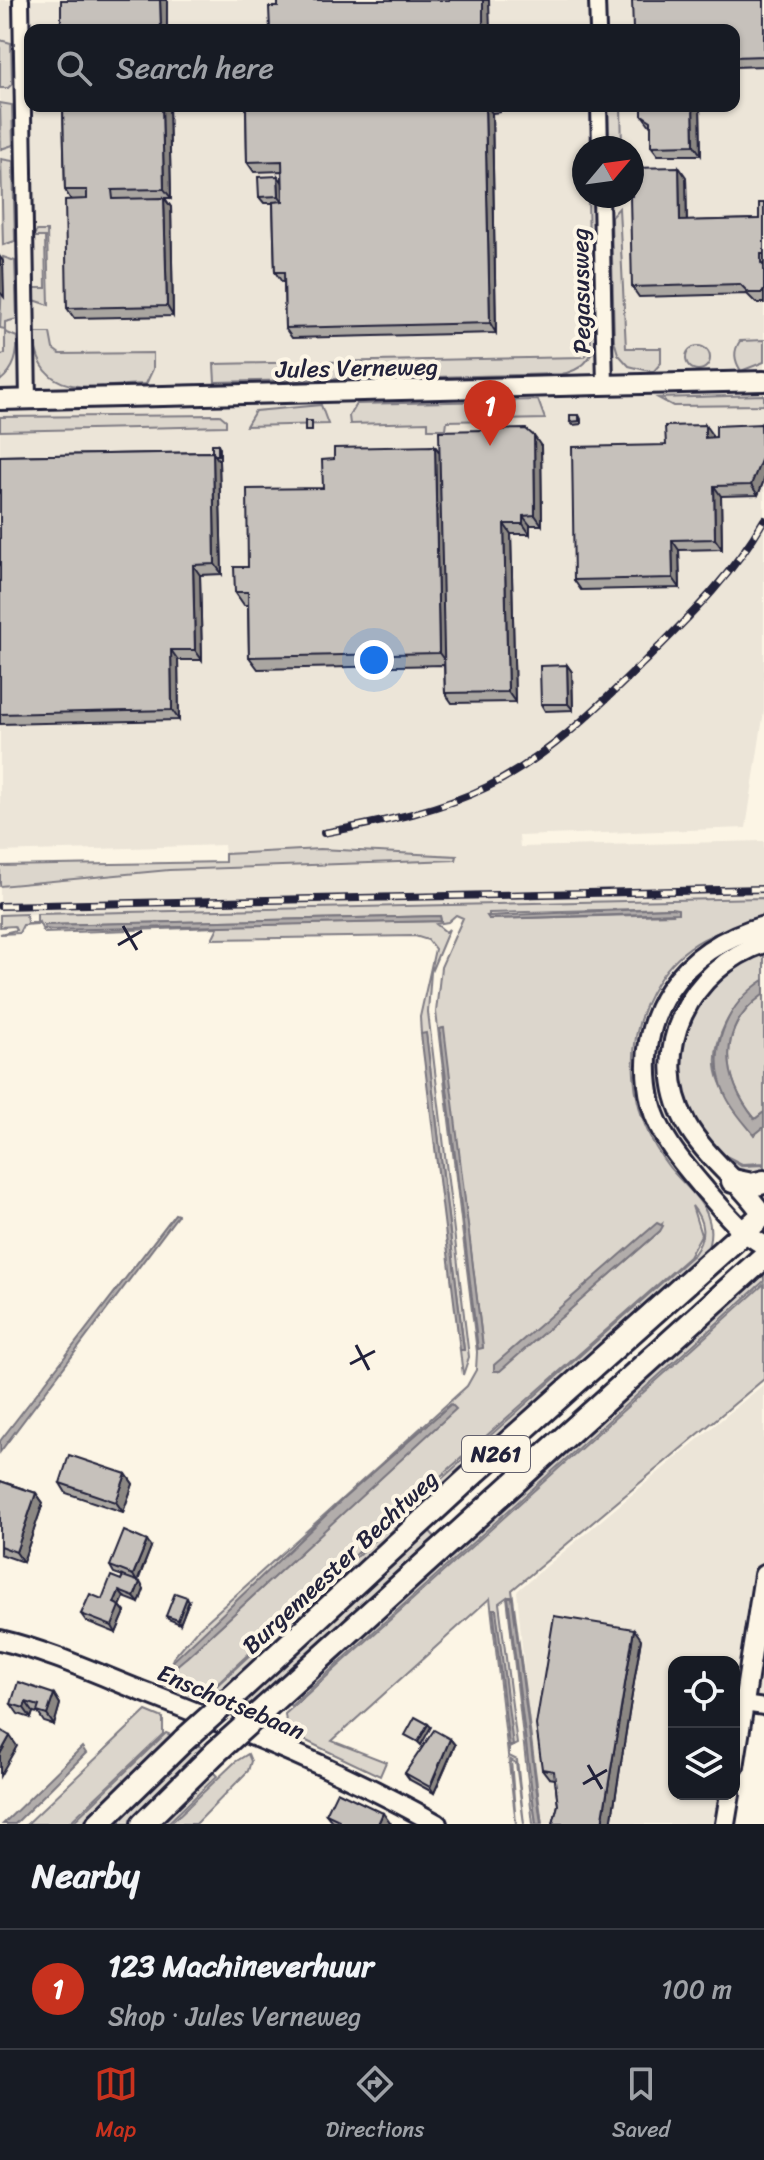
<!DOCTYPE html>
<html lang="en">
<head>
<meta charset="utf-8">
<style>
  body { margin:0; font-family:Sriracha,sans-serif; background:#20242c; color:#f1f3f6 }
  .controls { position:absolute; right:24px; bottom:24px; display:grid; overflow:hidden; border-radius:16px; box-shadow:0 2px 6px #0004 }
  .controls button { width:72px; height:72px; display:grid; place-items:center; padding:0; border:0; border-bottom:2px solid #363941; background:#171b24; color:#f1f3f6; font:40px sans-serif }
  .compass { position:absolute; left:572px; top:136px; width:72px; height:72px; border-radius:50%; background:#171b24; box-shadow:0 2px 6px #0004; rotate:61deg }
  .you { position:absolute; left:374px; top:660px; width:28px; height:28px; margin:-20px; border:6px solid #fff; border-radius:50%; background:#1a73e8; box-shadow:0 0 0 12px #1a73e833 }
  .badge { display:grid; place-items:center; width:52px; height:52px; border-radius:50%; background:#c8321e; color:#fff; font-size:26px; font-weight:700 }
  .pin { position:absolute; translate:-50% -66px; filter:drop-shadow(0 2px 4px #0008) }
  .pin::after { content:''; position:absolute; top:42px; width:28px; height:24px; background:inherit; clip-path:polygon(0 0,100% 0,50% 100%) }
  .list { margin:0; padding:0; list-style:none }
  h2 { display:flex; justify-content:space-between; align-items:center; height:104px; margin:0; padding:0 32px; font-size:34px }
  h2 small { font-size:26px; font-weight:400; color:#9ea1a6 }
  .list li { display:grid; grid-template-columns:52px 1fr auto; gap:24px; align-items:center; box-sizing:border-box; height:120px; padding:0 32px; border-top:2px solid #363941 }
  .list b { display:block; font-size:30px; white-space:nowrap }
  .list p { margin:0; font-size:26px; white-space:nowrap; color:#9ea1a6 }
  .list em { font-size:26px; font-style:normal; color:#9ea1a6 }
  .icon { flex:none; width:44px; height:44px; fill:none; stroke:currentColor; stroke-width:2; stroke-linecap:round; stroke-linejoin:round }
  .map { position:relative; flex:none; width:764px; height:1824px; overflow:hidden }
  .search { position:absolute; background:#171b24; box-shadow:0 2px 6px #0004; left:24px; right:24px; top:24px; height:88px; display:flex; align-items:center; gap:20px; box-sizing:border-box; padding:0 28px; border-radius:16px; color:#9ea1a6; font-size:30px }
  .sheet { height:224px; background:#171b24 }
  nav { display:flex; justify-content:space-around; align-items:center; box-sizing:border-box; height:112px; border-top:2px solid #363941; background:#171b24; font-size:22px; color:#9ea1a6 }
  nav a { display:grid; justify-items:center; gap:4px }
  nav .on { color:#c8321e }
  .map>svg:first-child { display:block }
  .built { fill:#ece5d8; fill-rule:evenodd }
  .green { fill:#dcd6cc; stroke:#7f7c84; stroke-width:2; fill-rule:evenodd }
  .water { fill:#b2adab; stroke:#78757e; stroke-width:2 }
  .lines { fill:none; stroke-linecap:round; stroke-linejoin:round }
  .minor-casing { stroke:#22223b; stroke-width:20 }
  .tertiary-casing { stroke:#22223b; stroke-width:24 }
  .primary-casing { stroke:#22223b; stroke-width:28 }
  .minor { stroke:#fcf5e5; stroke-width:14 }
  .tertiary { stroke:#fcf5e5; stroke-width:18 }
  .primary { stroke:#fcf5e5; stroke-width:22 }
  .rail-casing { stroke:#22223b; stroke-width:8 }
  .rail { stroke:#fcf5e5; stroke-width:5; stroke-dasharray:15; stroke-linecap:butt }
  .primary-bridge-casing { stroke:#22223b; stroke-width:28; stroke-linecap:butt }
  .primary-bridge { stroke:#fcf5e5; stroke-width:22 }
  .wall { fill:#aaa6a1; stroke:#22223b; stroke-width:2 }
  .shaded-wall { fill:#8b8783; stroke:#22223b; stroke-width:2 }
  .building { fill:#c6c1bb; stroke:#22223b; stroke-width:2 }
  .ticks { fill:none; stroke:#22223b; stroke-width:3 }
  .labels { text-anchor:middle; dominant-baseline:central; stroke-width:8; stroke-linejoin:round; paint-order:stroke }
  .shield { fill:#fcf5e5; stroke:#63616e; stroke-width:2 }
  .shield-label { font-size:22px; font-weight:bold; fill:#22223b }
  .street-label { font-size:24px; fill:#22223b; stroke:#fcf5e5 }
</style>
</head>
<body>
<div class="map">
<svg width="764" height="1824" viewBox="0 0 764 1824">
  <rect width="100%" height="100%" fill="#fcf5e5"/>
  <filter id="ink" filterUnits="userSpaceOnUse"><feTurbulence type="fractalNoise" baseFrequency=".0125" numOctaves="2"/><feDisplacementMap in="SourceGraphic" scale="16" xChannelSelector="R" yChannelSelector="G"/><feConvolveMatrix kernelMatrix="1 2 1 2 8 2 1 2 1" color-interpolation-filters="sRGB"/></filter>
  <g filter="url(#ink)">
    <g class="built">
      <path d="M 0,0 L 764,0 L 764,711 L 746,828 L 519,836 L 520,847 L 764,841 L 764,898 L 0,915 L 0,886 L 169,870 L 456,860 L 456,856 L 353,849 L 225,854 L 224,845 L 0,852 ZM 30,30 L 734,30 L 734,106 L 30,106 ZM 584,148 L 632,148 L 632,196 L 584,196 Z"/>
      <path d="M 764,1384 L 764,1708 L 734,1709 L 734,1662 L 674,1662 L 674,1794 L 719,1794 L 713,1824 L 538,1824 L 517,1591 Z"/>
    </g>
    <g class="green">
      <path d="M 0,40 L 11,43 L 12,84 L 8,88 L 0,88 Z"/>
      <path d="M 0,103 L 12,105 L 13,145 L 1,149 Z"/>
      <path d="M 608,106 L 621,106 L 622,148 L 609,148 Z"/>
      <path d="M 1,159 L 13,161 L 15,241 L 3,245 Z"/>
      <path d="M 588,196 L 593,196 L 596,341 C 592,360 581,371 561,374 L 215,382 L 214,364 L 584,357 L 591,350 Z"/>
      <path d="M 619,208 L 626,348 L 661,348 L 661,363 L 653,372 L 629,366 L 618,354 L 614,340 L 611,217 Z"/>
      <path d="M 37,231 L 47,231 L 49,305 L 34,300 L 34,288 L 46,288 L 45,237 L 32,237 Z"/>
      <path d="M 3,257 L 15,261 L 17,319 L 5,322 L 5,332 L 17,337 C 18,355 15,369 0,381 L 0,355 L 5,354 L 5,329 L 0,328 Z"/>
      <path d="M 50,333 L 53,349 L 60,354 L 153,353 L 153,369 L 146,384 C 95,385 37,403 34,333 Z"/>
      <path d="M 764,340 L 764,362 L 741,371 C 734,360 733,351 740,341 Z"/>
      <circle cx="698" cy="358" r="12"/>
      <path d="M 764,395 L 764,405 L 673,406 L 658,398 Z"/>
      <path d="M 538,400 L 545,419 L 447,421 L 446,429 L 428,429 L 428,422 L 350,424 L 349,416 L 356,404 Z"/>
      <path d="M 321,405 L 328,424 L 246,426 L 255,411 Z"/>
      <path d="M 220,415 L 226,420 L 226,426 L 0,431 L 0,417 Z"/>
      <path d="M 320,849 L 457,856 L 456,860 L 169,870 L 0,886 L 0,866 L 225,862 L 225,854 Z"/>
      <path d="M 764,898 L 764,922 C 718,928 683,942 657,983 C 621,1040 628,1114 669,1167 C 681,1182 699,1196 707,1214 C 713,1229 711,1242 705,1256 L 225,1689 L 213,1689 L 409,1508 L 694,1254 C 706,1237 705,1222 692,1206 L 701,1235 L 689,1257 L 407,1506 L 212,1688 L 188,1690 L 261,1720 L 163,1685 L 173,1658 L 197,1630 L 467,1386 L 476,1370 L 477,1352 L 436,1012 L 441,967 L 463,918 L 456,915 L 448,922 L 436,924 L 446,932 L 449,929 L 431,972 L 428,1012 L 469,1357 L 463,1375 L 460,1350 L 464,1349 L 426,1034 L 421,1034 L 420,1017 L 435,949 L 428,940 L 415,936 L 212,939 L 218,927 L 44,933 L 39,922 L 37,924 L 23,925 L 19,933 L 0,934 L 16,930 L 14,926 L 0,927 L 0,915 L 26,914 L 27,923 L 37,923 L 37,914 ZM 671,908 L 673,914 L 489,919 L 489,913 ZM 440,916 L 441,921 L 45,929 L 47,925 ZM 443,1028 L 483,1347 L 479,1348 L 440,1029 ZM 662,1224 L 660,1231 L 498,1372 ZM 450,1405 L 455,1409 L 187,1657 L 171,1664 L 343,1499 Z"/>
      <path d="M 764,949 L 764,980 C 734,1000 705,1044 720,1082 C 727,1100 744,1118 754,1134 L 764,1127 L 764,1163 L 742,1164 L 722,1154 L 741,1166 L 764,1165 L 764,1174 C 708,1185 664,1073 684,1029 C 690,1015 701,991 711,981 C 724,968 748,959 764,949 Z"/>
      <path d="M 764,994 L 764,1112 L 755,1119 C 722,1079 716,1028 764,994 Z"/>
      <path d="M 764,1270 L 764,1281 L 291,1706 L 286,1701 Z"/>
      <path d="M 764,1284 L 764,1379 L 512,1590 L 542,1824 L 512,1597 L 508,1598 L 536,1824 L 533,1824 L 507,1597 L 499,1603 L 517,1744 L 509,1748 L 509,1756 L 517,1760 L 524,1824 L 516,1763 L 511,1760 L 516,1824 L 490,1598 L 332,1741 L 386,1762 L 380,1776 L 279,1728 L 287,1730 L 285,1714 Z"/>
      <path d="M 427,1528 L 436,1538 L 253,1705 L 241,1700 Z"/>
      <path d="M 146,1711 L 163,1718 L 163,1734 L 68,1824 L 27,1824 Z"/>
      <path d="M 166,1733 L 171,1735 L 165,1746 L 84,1824 L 71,1824 Z"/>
      <path d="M 194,1744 L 207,1749 L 129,1824 L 112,1824 Z"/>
      <path d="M 248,1754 L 251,1761 L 248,1771 L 196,1824 L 170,1824 L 235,1762 Z"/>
      <path d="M 212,1771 L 217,1776 L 167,1824 L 157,1824 Z"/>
    </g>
    <g class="water">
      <path d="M 671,908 L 678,909 L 678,913 L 489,919 L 487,916 Z"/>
      <path d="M 440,916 L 441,921 L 52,930 L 45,929 L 44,925 Z"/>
      <path d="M 764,980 L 764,994 C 716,1028 722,1078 755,1119 L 764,1112 L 764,1127 L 754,1135 C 744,1122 731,1109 725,1094 C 706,1052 726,1004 764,980 Z"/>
      <path d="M 444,1028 L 483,1348 L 478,1349 L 440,1029 Z"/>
      <path d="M 426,1033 L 464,1350 L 460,1350 L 421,1034 Z"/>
      <path d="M 175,1214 L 178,1215 L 0,1452 L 0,1441 Z"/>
      <path d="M 657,1223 L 663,1226 L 660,1231 L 500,1371 L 494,1371 L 494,1365 Z"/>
      <path d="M 451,1404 L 456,1409 L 187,1657 L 175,1667 L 170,1664 L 343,1499 Z"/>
      <path d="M 508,1597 L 512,1597 L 541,1824 L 536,1824 Z"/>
      <path d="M 493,1609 L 496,1609 L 513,1746 L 509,1746 Z"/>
      <path d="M 82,1747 L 86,1753 L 15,1824 L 3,1824 Z"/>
    </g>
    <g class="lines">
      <defs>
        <g id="minor">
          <path d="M 21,0 L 28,400"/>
          <path d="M 597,0 L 598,30"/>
          <path d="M 599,106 L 600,148"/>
          <path d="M 601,196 L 605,386"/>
          <path d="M 744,1704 L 764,1707"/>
        </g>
        <g id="tertiary">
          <path d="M 0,400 L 764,381"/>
          <path d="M 764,926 C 681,948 632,1016 651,1103 C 659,1137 684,1165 706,1191 C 725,1212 739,1232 764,1245"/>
          <path d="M 764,943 C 690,968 647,1050 686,1123 C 706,1159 743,1183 764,1217"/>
          <path d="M 0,1640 C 51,1652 100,1675 149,1694 C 246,1732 346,1772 437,1824"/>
          <path d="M 734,1767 L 764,1575"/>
          <path d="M 725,1824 L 730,1794"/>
        </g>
        <g id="primary">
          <path d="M 733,1181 L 752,1185 L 764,1182"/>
          <path d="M 232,1697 L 471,1476 L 764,1214"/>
          <path d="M 265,1708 L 764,1257"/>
          <path d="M 98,1824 L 184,1740"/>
          <path d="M 143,1824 L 216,1752"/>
        </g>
      </defs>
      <use href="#minor" class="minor-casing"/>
      <use href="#tertiary" class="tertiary-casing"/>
      <use href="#primary" class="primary-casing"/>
      <use href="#minor" class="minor"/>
      <use href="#tertiary" class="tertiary"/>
      <use href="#primary" class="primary"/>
      <defs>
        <g id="rail">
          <path d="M 324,833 C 379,822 436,812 487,787 C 548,757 595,710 643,663 C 688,618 732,576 764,520"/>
          <path d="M 0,906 L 764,889"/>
        </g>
      </defs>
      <use href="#rail" class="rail-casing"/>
      <use href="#rail" class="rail"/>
      <defs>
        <g id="primary-bridge">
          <path d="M 184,1740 L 232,1697"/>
          <path d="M 216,1752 L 265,1708"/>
        </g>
      </defs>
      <use href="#primary-bridge" class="primary-bridge-casing"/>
      <use href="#primary-bridge" class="primary-bridge"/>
    </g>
    <g class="wall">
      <path d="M 764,0 L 764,66 L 734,67 L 734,30 Z"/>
      <path d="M 63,106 L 169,106 L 171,198 L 165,198 L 171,207 L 173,316 L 74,318 L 67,308 L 71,200 L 65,190 Z"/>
      <path d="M 246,106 L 500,106 L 500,112 L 492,113 L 496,333 L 292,338 L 285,328 L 284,282 L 282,282 L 275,272 L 273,203 L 264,203 L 259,197 L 282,182 L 282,171 L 254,172 L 247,162 Z"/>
      <path d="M 642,106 L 700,106 L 701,155 L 658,155 L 651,146 L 651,127 L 642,115 Z"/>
      <path d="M 686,177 L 687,221 L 759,219 L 764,203 L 764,303 L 756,303 L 747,294 L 639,297 L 632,287 Z"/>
      <path d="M 579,415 L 581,419 L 581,424 L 573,425 L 570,422 Z"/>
      <path d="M 761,424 L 764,428 L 764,480 L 758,495 L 721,496 L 722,549 L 679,550 L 680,588 L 581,590 L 574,580 L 666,445 L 712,435 L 712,438 L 716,437 Z"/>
      <path d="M 218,444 L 220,448 L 220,459 L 218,459 L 219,461 L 222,574 L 200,575 L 202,660 L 178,660 L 179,720 L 0,724 L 0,456 L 212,452 Z"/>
      <path d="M 435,446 L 440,453 L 541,446 L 542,525 L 530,525 L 530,534 L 511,534 L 515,702 L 452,703 L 445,693 L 444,665 L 258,669 L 249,657 L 248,605 L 244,605 L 235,592 L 248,567 L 323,488 L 334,459 Z"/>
      <path d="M 567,665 L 572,672 L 573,710 L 545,711 L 541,704 Z"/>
      <path d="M 126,1474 L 133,1484 L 123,1512 L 66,1493 L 60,1483 Z"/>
      <path d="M 0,1481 L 36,1493 L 43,1503 L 23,1562 L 0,1554 Z"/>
      <path d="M 151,1547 L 138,1581 L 144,1589 L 139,1603 L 124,1597 L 120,1606 L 125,1612 L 116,1633 L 86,1621 L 81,1614 L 102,1599 L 121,1580 L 123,1576 L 114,1573 L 110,1566 Z"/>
      <path d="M 189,1601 L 180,1624 L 168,1619 L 166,1616 Z"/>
      <path d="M 641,1639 L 611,1824 L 553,1824 L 558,1805 L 555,1779 L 549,1778 L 542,1769 Z"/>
      <path d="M 54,1694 L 60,1704 L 54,1725 L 44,1722 L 38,1713 L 33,1712 L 31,1718 L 18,1714 L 11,1704 Z"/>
      <path d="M 450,1739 L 455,1745 L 434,1793 L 410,1780 L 405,1773 Z"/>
      <path d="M 326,1814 L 390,1823 L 389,1824 L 334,1824 Z"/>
    </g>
    <g class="shaded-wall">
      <path d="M 160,0 L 167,0 L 167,30 L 161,30 Z"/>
      <path d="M 483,0 L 489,0 L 490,30 L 483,30 Z"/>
      <path d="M 162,106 L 169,106 L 171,198 L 164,189 Z"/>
      <path d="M 485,106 L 487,106 L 492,113 L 496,333 L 490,323 Z"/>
      <path d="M 693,106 L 700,107 L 701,155 L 694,145 Z"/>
      <path d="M 679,167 L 686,177 L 687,231 L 680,221 Z"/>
      <path d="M 278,176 L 283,183 L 284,203 L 279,196 Z"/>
      <path d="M 164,198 L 171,207 L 173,316 L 167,306 Z"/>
      <path d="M 0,257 L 3,261 L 4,297 L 0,292 Z"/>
      <path d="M 761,424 L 764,428 L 764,480 L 758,495 L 751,485 Z"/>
      <path d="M 705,425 L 712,435 L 712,448 L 705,438 Z"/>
      <path d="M 534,436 L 541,446 L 542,525 L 535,515 Z"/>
      <path d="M 435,446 L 444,459 L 448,665 L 439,653 Z"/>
      <path d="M 213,452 L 219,461 L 222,574 L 215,564 Z"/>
      <path d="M 714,486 L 721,496 L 722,549 L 715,539 Z"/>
      <path d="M 523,516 L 530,525 L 530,534 L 523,524 Z"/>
      <path d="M 504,524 L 511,534 L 515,702 L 508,692 Z"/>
      <path d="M 672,540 L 679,550 L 680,588 L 673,578 Z"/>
      <path d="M 193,565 L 200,575 L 202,660 L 195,650 Z"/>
      <path d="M 171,650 L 178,660 L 179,720 L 172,710 Z"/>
      <path d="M 567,665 L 572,672 L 573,710 L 568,704 Z"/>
      <path d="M 126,1474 L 133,1484 L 123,1512 L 116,1502 Z"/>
      <path d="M 36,1493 L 43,1503 L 23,1562 L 16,1552 Z"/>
      <path d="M 147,1541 L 151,1547 L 137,1582 L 133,1575 Z"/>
      <path d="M 140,1582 L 144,1589 L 139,1603 L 134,1597 Z"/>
      <path d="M 119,1591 L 124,1597 L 120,1606 L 125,1612 L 116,1633 L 112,1626 L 114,1603 Z"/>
      <path d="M 187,1597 L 189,1601 L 180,1624 L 178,1620 Z"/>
      <path d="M 634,1629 L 641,1639 L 611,1824 L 602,1824 Z"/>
      <path d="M 54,1694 L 60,1704 L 54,1725 L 47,1715 Z"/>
      <path d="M 26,1702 L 33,1712 L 31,1718 L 24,1708 Z"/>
      <path d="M 428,1724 L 431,1727 L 421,1745 L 418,1742 Z"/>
      <path d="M 10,1736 L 17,1746 L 0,1776 L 0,1754 Z"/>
      <path d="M 450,1739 L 455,1745 L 434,1793 L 430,1787 Z"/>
      <path d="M 383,1813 L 390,1823 L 389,1824 L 378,1824 Z"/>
    </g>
    <g class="building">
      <path d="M 61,0 L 160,0 L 161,30 L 61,30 Z"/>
      <path d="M 278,0 L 483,0 L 483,30 L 270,30 L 269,7 L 278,7 Z"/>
      <path d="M 632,0 L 764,0 L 764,56 L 734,57 L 734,30 L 633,30 Z"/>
      <path d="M 63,106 L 162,106 L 164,189 L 112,190 L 113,199 L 164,198 L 167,306 L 67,308 L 65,200 L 87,199 L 87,190 L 65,190 Z"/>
      <path d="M 246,106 L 485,106 L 490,323 L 285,328 L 284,272 L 275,272 L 273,202 L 283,201 L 282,161 L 247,162 Z"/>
      <path d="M 642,106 L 693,106 L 694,145 L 651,146 L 651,121 L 642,115 Z"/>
      <path d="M 679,167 L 680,221 L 759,219 L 759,203 L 764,203 L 764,254 L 761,254 L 761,263 L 764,266 L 764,290 L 762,293 L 749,293 L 740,284 L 632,287 L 630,196 L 632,196 L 632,168 Z"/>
      <path d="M 278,176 L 279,196 L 259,197 L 258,177 Z"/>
      <path d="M 570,415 L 579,415 L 579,421 L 570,422 Z"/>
      <rect x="305" y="421" width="7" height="10"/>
      <path d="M 761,424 L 762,458 L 751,485 L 714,486 L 715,539 L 672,540 L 673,578 L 574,580 L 572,447 L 666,445 L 665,426 L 705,425 L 705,438 L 716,437 L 716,426 Z"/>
      <path d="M 526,429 L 534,436 L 535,515 L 523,516 L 523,524 L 504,524 L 508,692 L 445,693 L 439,431 Z"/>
      <path d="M 212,444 L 218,444 L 218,455 L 215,455 L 212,452 Z"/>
      <path d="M 435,446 L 439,653 L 249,657 L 248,592 L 235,592 L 234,567 L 248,567 L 247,489 L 323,488 L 322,460 L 334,459 L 334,448 Z"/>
      <path d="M 213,452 L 215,564 L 193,565 L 195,650 L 171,650 L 172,710 L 0,714 L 0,456 Z"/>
      <path d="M 567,665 L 568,704 L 541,704 L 540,666 Z"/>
      <path d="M 69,1455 L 126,1474 L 116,1502 L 60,1483 Z"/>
      <path d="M 0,1481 L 36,1493 L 16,1552 L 0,1546 Z"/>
      <path d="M 124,1531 L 147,1541 L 133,1575 L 110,1566 Z"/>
      <path d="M 111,1576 L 121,1580 L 123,1576 L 140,1582 L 134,1597 L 119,1591 L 114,1603 L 120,1606 L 112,1626 L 81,1614 L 90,1594 L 102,1599 Z"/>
      <path d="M 175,1593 L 187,1597 L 178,1620 L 166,1616 Z"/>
      <path d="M 554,1616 L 634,1629 L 602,1824 L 553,1824 L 558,1805 L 554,1771 L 542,1769 L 536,1725 Z"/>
      <path d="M 18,1682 L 54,1694 L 47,1715 L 37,1712 L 39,1706 L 26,1702 L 24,1708 L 11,1704 Z"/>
      <path d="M 415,1717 L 428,1724 L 418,1742 L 405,1735 Z"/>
      <path d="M 0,1730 L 10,1736 L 0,1754 Z"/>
      <path d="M 434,1730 L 450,1739 L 430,1787 L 405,1773 Z"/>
      <path d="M 337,1791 L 383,1813 L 378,1824 L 337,1824 L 339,1820 L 326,1814 Z"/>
    </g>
  </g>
  <path class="ticks" d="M 123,926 L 137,950M 118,945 L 142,931M 356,1345 L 369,1370M 350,1364 L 375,1351M 588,1765 L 602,1789M 583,1784 L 607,1770"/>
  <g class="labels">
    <rect class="shield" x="462" y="1436" width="68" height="36" rx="6"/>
    <g class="shield-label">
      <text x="496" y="1454">N261</text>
    </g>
    <g class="street-label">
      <text transform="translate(581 291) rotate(-91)">Pegasusweg</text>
      <text transform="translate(357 368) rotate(-1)">Jules Verneweg</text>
      <text transform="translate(340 1562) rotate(-43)">Burgemeester Bechtweg</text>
      <text transform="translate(231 1702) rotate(23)">Enschotsebaan</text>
    </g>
  </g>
</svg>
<div class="controls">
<button><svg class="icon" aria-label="locate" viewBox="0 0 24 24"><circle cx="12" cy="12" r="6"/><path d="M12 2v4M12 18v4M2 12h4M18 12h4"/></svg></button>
<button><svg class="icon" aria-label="layers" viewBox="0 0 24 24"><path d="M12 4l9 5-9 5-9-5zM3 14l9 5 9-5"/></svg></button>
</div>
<svg class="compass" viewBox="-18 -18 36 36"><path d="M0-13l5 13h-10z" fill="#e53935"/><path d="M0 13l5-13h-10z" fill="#9ea1a6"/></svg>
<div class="you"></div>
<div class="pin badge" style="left:490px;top:446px">1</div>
<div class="search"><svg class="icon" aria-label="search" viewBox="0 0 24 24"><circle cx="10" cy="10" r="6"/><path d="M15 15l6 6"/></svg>Search here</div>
</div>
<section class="sheet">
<h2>Nearby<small></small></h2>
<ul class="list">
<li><span class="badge">1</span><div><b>123 Machineverhuur</b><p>Shop · Jules Verneweg</p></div><em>100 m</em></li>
</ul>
</section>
<nav>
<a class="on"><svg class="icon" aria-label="map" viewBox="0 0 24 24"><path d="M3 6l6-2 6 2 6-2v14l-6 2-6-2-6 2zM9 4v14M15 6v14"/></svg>Map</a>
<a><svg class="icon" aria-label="directions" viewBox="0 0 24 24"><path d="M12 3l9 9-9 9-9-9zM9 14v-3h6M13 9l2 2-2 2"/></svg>Directions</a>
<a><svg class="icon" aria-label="saved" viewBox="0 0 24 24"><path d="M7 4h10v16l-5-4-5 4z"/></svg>Saved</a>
</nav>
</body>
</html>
